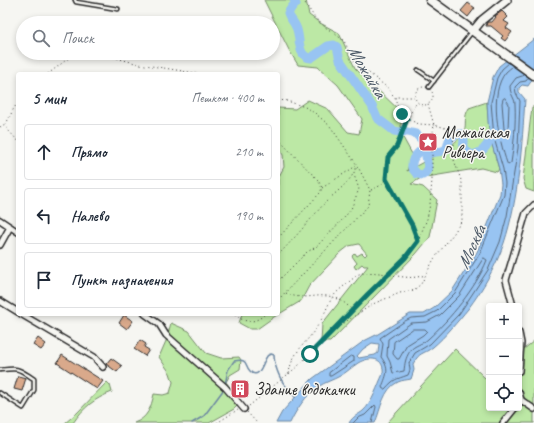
<!DOCTYPE html>
<html lang="ru">
<head>
<meta charset="utf-8">
<style>
  body { margin:0; font-family:Caveat,sans-serif; background:#f6f6f7; color:#1f2937 }
  .controls { position:absolute; right:12px; bottom:12px; display:grid; overflow:hidden; border-radius:4px; box-shadow:0 2px 6px #0003 }
  .controls button { width:36px; height:36px; display:grid; place-items:center; padding:0; border:0; border-bottom:1px solid #e0e1e3; background:#fff; color:#1f2937; font:20px sans-serif }
  .stop { position:absolute; width:12px; height:12px; margin:-9px; border:3px solid #0f766e; border-radius:50%; background:#fff }
  .stop.end { background:#0f766e; border-color:#fff; box-shadow:0 1px 4px #0008 }
  .list { margin:0; padding:0; list-style:none }
  h2 { display:flex; justify-content:space-between; align-items:center; height:52px; margin:0; padding:0 16px; font-size:17px }
  h2 small { font-size:13px; font-weight:400; color:#747a83 }
  .list li { display:grid; grid-template-columns:26px 1fr auto; gap:12px; align-items:center; box-sizing:border-box; height:56px; margin:0 8px 8px; padding:0 8px; border:1px solid #e0e1e3; border-radius:4px }
  .list b { display:block; font-size:15px; white-space:nowrap }
  .list em { font-size:13px; font-style:normal; color:#747a83 }
  .icon { flex:none; width:22px; height:22px; fill:none; stroke:currentColor; stroke-width:2; stroke-linecap:round; stroke-linejoin:round }
  .map { position:relative; flex:none; width:534px; height:423px; overflow:hidden }
  .search { position:absolute; background:#fff; box-shadow:0 2px 6px #0003; left:16px; top:16px; width:264px; height:44px; display:flex; align-items:center; gap:10px; box-sizing:border-box; padding:0 14px; border-radius:22px; color:#747a83; font-size:15px }
  .panel { position:absolute; background:#fff; box-shadow:0 2px 6px #0003; left:16px; top:72px; width:264px; height:244px; border-radius:4px }
  .map>svg:first-child { display:block }
  .green { fill:#bce8a5; stroke:#748a68 }
  .water { fill:#98c4f2; stroke:#6c87a2; fill-rule:evenodd }
  .lines { fill:none; stroke-linecap:round; stroke-linejoin:round }
  .shore { stroke:#57687b; stroke-width:1 }
  .stream { stroke:#6c87a2; stroke-width:1.5 }
  .river { stroke:#98c4f2; stroke-width:9 }
  .building { fill:#d9a98b; stroke:#2b2b2b }
  .service-casing { stroke:#2b2b2b; stroke-width:5.5 }
  .minor-casing { stroke:#2b2b2b; stroke-width:8 }
  .tertiary-casing { stroke:#2b2b2b; stroke-width:10 }
  .primary-casing { stroke:#2b2b2b; stroke-width:11 }
  .path { stroke:#2b2b2b; stroke-width:1; stroke-dasharray:1 3; stroke-linecap:butt }
  .service { stroke:#f6f6f2; stroke-width:2.5 }
  .minor { stroke:#f6f6f2; stroke-width:5 }
  .tertiary { stroke:#f6f6f2; stroke-width:7 }
  .primary { stroke:#f6f6f2; stroke-width:8 }
  .route { stroke:#0f766e; stroke-width:5 }
  .labels { text-anchor:middle; dominant-baseline:central; stroke-width:3; stroke-linejoin:round; paint-order:stroke }
  .poi-label { font-size:17px; fill:#2b2b2b; stroke:#f6f6f2; text-anchor:start }
  .water-label { font-size:18px; font-style:italic; fill:#4c5967; stroke:#f6f6f2 }
</style>
</head>
<body>
<div class="map">
<svg width="534" height="423" viewBox="0 0 534 423">
  <rect width="100%" height="100%" fill="#f6f6f2"/>
  <filter id="ink" filterUnits="userSpaceOnUse"><feTurbulence type="fractalNoise" baseFrequency=".025" numOctaves="2"/><feDisplacementMap in="SourceGraphic" scale="8" xChannelSelector="R" yChannelSelector="G"/><feConvolveMatrix kernelMatrix="1 2 1 2 8 2 1 2 1" color-interpolation-filters="sRGB"/></filter>
  <g filter="url(#ink)">
    <g class="green">
      <path d="M 264,0 L 306,0 L 309,15 L 320,23 L 339,33 L 355,68 L 401,112 L 401,134 L 412,154 L 407,171 C 421,163 458,145 464,132 C 467,123 463,118 469,108 L 487,102 C 488,124 492,147 499,169 L 497,172 L 481,168 L 421,178 L 411,184 L 423,187 L 437,200 L 430,237 L 416,254 L 330,342 L 321,342 L 322,324 L 368,266 L 364,266 L 362,264 L 356,269 L 354,266 L 357,263 L 352,256 L 355,253 L 357,256 L 362,253 L 365,256 L 367,254 L 359,244 L 349,246 L 340,253 L 309,286 L 301,301 L 274,317 L 257,329 L 250,329 L 239,323 L 242,314 L 278,314 L 278,178 L 284,167 L 283,155 L 278,146 L 278,108 L 295,109 L 308,100 L 328,109 L 348,132 L 359,134 L 362,119 L 338,85 L 318,67 L 298,65 L 289,50 Z"/>
      <path d="M 532,107 L 534,107 L 534,192 L 526,189 L 523,179 Z"/>
      <path d="M 171,323 L 189,331 L 206,353 L 221,358 L 239,357 L 241,360 L 240,369 L 230,375 L 226,382 L 241,402 L 234,409 L 209,423 L 134,423 C 148,418 151,407 154,394 L 163,395 L 170,393 L 173,382 L 170,373 L 159,357 L 166,341 Z"/>
      <path d="M 534,341 L 534,423 L 387,423 L 455,349 L 485,378 L 489,376 L 489,408 L 519,408 L 519,353 Z"/>
      <path d="M 107,382 L 110,385 L 112,392 C 94,399 84,407 73,423 L 65,423 L 77,413 Z"/>
    </g>
    <path class="water" d="M 534,39 L 534,77 L 528,86 L 522,85 L 519,88 L 519,92 L 525,99 C 522,145 519,198 504,243 C 496,266 483,289 468,309 C 458,321 445,337 433,347 C 423,355 420,351 413,364 L 414,370 L 411,379 C 407,380 402,380 398,382 C 383,389 381,409 375,423 L 349,423 C 353,416 358,415 363,411 C 373,402 377,386 383,374 C 385,357 370,356 358,363 C 352,367 347,372 340,376 C 333,380 325,382 318,387 C 306,395 296,410 290,423 L 276,423 L 282,412 L 312,379 L 364,341 L 378,334 L 410,314 L 424,314 L 434,308 L 452,291 L 477,252 L 500,194 L 501,184 L 499,169 L 490,138 L 488,122 L 487,102 L 493,77 L 499,66 ZM 372,343 L 379,344 L 378,353 L 375,355 L 359,358 L 357,356 L 363,349 Z"/>
    <g class="lines">
      <g class="shore">
        <path d="M 509,63 L 502,69 L 497,78 L 491,102 L 494,138 L 503,169 L 505,183 L 504,195 L 480,253 L 455,293 L 437,311 L 425,317 L 411,318 L 405,321 L 380,338 L 383,344 L 381,357 C 390,369 387,374 382,387 L 383,389 L 385,389 C 395,378 395,380 408,375 L 410,370 L 409,363 L 415,353 L 430,344 L 459,314 L 467,302 L 488,270 L 500,242 L 507,216 L 518,148 L 520,101 L 516,93 L 515,87 L 520,82 L 526,81 L 529,77"/>
        <path d="M 513,66 C 511,68 508,70 506,72 C 488,93 499,140 507,163 L 508,165 L 511,163 C 514,144 516,123 515,104 C 515,98 510,95 510,86 L 516,78 L 525,75"/>
        <path d="M 505,98 L 509,104 L 508,129 L 506,130 L 504,129 L 502,103 L 503,99 Z"/>
        <path d="M 484,258 L 487,260 C 476,288 450,319 428,339 C 423,344 414,345 410,351 C 405,359 405,363 404,371 L 393,373 L 390,362 L 387,356 L 388,339 L 411,323 L 427,322 L 440,315 L 459,296 Z"/>
        <path d="M 413,329 L 425,329 L 427,331 L 423,335 L 407,345 L 399,359 L 397,359 L 393,354 L 394,342 Z"/>
        <path d="M 351,356 L 354,357 L 354,361 L 331,376 L 329,376 L 329,373 Z"/>
        <path d="M 353,423 L 358,418 L 365,415 L 375,405 L 376,407 L 372,423"/>
      </g>
      <g class="stream">
        <path d="M 225,385 L 228,370 L 234,361 C 249,358 244,365 250,371 C 259,381 263,362 266,358 C 267,355 268,355 271,354 L 274,355 C 274,364 279,378 285,385 C 288,390 292,392 295,397"/>
        <path d="M 192,423 L 204,416 L 224,389"/>
      </g>
      <path class="river" d="M 294,0 L 296,4 L 292,7 L 288,13 C 290,19 294,22 296,27 C 301,36 296,57 311,58 L 328,46 L 334,45 L 337,47 L 340,60 L 372,106 L 377,118 L 394,131 L 400,132 L 408,132 L 416,134 L 422,140 L 424,146 C 418,156 411,155 412,168 L 417,174 L 423,175 C 431,169 427,165 426,156 C 432,149 441,155 447,148 L 450,137 L 459,134 L 462,134 L 464,139 L 463,149 L 472,155 C 480,154 488,147 490,138 L 501,137"/>
    </g>
    <g class="building">
      <path d="M 468,3 L 475,8 L 468,17 L 461,11 Z"/>
      <path d="M 502,11 L 508,17 L 504,21 L 509,24 L 506,28 L 512,32 L 505,41 L 501,38 L 503,36 L 491,26 L 486,26 L 487,22 L 492,22 L 496,17 L 495,16 Z"/>
      <path d="M 124,315 L 133,321 L 127,329 L 119,323 Z"/>
      <path d="M 38,338 L 46,344 L 41,350 L 33,345 Z"/>
      <path d="M 140,340 L 146,344 L 144,347 L 149,350 L 145,356 L 134,349 Z"/>
      <path d="M 62,355 L 103,381 L 97,389 L 57,363 Z"/>
      <path d="M 111,358 L 122,366 L 117,372 L 106,364 Z"/>
      <path d="M 18,376 L 26,378 L 22,391 L 14,389 Z"/>
    </g>
    <g class="lines">
      <defs>
        <g id="service">
          <path d="M 75,0 L 76,2 L 118,9"/>
          <path d="M 418,70 L 434,81"/>
          <path d="M 429,87 L 471,33"/>
          <path d="M 0,370 C 20,368 17,368 34,379 L 34,390 L 23,408 L 0,393"/>
        </g>
        <g id="minor">
          <path d="M 0,220 L 18,232"/>
          <path d="M 0,245 L 10,227"/>
          <path d="M 0,301 L 18,312"/>
          <path d="M 513,306 L 506,280 L 526,213 L 534,205"/>
          <path d="M 21,314 L 94,357 L 103,367"/>
          <path d="M 145,314 L 159,324 L 166,335 L 225,387 L 244,409"/>
          <path d="M 519,333 L 521,343 L 519,371"/>
          <path d="M 519,392 L 521,400"/>
          <path d="M 519,403 L 521,400 L 534,409"/>
          <path d="M 503,423 L 515,408"/>
        </g>
        <path id="tertiary" d="M 473,31 L 482,20 L 507,0"/>
        <path id="primary" d="M 430,0 L 534,75"/>
      </defs>
      <use href="#service" class="service-casing"/>
      <use href="#minor" class="minor-casing"/>
      <use href="#tertiary" class="tertiary-casing"/>
      <use href="#primary" class="primary-casing"/>
      <g class="path">
        <path d="M 303,0 L 315,18 L 325,27 L 334,33 L 344,41 L 355,62 L 389,89 L 394,97"/>
        <path d="M 48,74 L 70,57 L 88,53 L 108,56 L 139,64 L 201,74"/>
        <circle cx="424" cy="96" r="9"/>
        <path d="M 278,100 L 287,101 L 305,107 L 316,114 L 330,126 L 357,165 L 370,190 L 368,206 L 278,300"/>
        <path d="M 18,103 L 14,108 L 6,124 L 7,129 L 18,141"/>
        <path d="M 0,127 L 5,124"/>
        <path d="M 278,139 L 318,180 L 322,188 L 320,193 L 278,238"/>
        <path d="M 386,179 L 412,225 L 418,240"/>
        <path d="M 322,188 L 356,166"/>
        <path d="M 371,190 C 395,181 381,171 388,157 C 390,152 395,149 398,145 C 405,130 407,117 417,102"/>
        <path d="M 278,255 C 294,239 308,222 323,205 C 335,192 351,183 357,166"/>
        <path d="M 278,281 L 307,252 L 316,247 L 344,218 L 351,209 L 359,189 L 354,175"/>
        <path d="M 286,293 C 309,305 328,283 352,310"/>
        <path d="M 235,314 C 244,324 256,323 265,314"/>
        <path d="M 337,327 L 375,303 L 400,293 L 414,290 L 421,284 L 434,259 L 454,233 L 462,220 L 462,183 L 454,160 L 454,143 L 452,135 L 448,130 L 443,127 L 434,125 L 419,124 L 407,119 L 403,115 L 397,105 L 395,97 L 414,97"/>
        <path d="M 289,374 C 291,353 306,344 316,328 C 323,319 326,308 332,298 C 336,292 344,286 350,281 C 353,279 356,275 359,274 C 384,268 403,283 425,275"/>
        <path d="M 249,406 L 298,366 L 368,294 L 405,258 L 418,241 L 427,219 L 430,204 L 432,180 L 432,139 L 434,125 L 428,104"/>
        <path d="M 247,412 L 257,423"/>
        <path d="M 217,423 L 234,412 L 238,410"/>
      </g>
      <use href="#service" class="service"/>
      <use href="#minor" class="minor"/>
      <use href="#tertiary" class="tertiary"/>
      <use href="#primary" class="primary"/>
    </g>
  </g>
  <g class="lines" filter="url(#ink)">
    <path class="route" d="M 310,354 L 368,294 L 405,258 L 418,241 L 412,225 L 386,179 L 388,157 L 397,146 L 407,119 L 402,114"/>
  </g>
  <defs>
    <symbol id="sight-square" viewBox="-11 -11 22 22"><rect x="-9" y="-9" width="18" height="18" rx="4" fill="#d1495b" stroke="#f6f6f2"/><path d="M0-6L1.8-2.2L6-1.7L2.9 1.2L3.7 5.4L0 3.3L-3.7 5.4L-2.9 1.2L-6-1.7L-1.8-2.2Z" fill="#fff"/></symbol>
    <symbol id="building-square" viewBox="-11 -11 22 22"><rect x="-9" y="-9" width="18" height="18" rx="4" fill="#d1495b" stroke="#f6f6f2"/><path d="M-4-6H4V6H1V3H-1V6H-4ZM-2.5-4.3h1.7v1.8h-1.7ZM.8-4.3h1.7v1.8H.8ZM-2.5-1h1.7V.8h-1.7ZM.8-1h1.7V.8H.8Z" fill="#fff"/></symbol>
  </defs>
  <g fill-rule="evenodd">
    <use href="#sight-square" x="417" y="131" width="22" height="22"/>
    <use href="#building-square" x="229" y="378" width="22" height="22"/>
  </g>
  <g class="labels">
    <g class="poi-label">
      <text x="442" y="132">Можайская<tspan x="442" dy="20">Ривьера</tspan></text>
      <text x="254" y="389">Здание водокачки</text>
    </g>
    <g class="water-label">
      <text transform="translate(367 71) rotate(59)">Можайка</text>
      <text transform="translate(471 247) rotate(-65)">Москва</text>
    </g>
  </g>
</svg>
<div class="controls">
<button>+</button>
<button>−</button>
<button><svg class="icon" aria-label="locate" viewBox="0 0 24 24"><circle cx="12" cy="12" r="6"/><path d="M12 2v4M12 18v4M2 12h4M18 12h4"/></svg></button>
</div>
<div class="stop" style="left:310px;top:354px"></div>
<div class="stop end" style="left:402px;top:114px"></div>
<div class="search"><svg class="icon" aria-label="search" viewBox="0 0 24 24"><circle cx="10" cy="10" r="6"/><path d="M15 15l6 6"/></svg>Поиск</div>
<section class="panel">
<h2>5 мин<small>Пешком · 400 m</small></h2>
<ul class="list">
<li><svg class="icon" aria-label="ahead" viewBox="0 0 24 24"><path d="M12 20V5M6 11l6-6 6 6"/></svg><div><b>Прямо</b></div><em>210 m</em></li>
<li><svg class="icon" aria-label="left" viewBox="0 0 24 24"><path d="M17 20v-9H6M10 6l-5 5 5 5"/></svg><div><b>Налево</b></div><em>190 m</em></li>
<li><svg class="icon" aria-label="arrive" viewBox="0 0 24 24"><path d="M6 21V4h12l-3 4 3 4H6"/></svg><div><b>Пункт назначения</b></div></li>
</ul>
</section>
</div>
</body>
</html>
